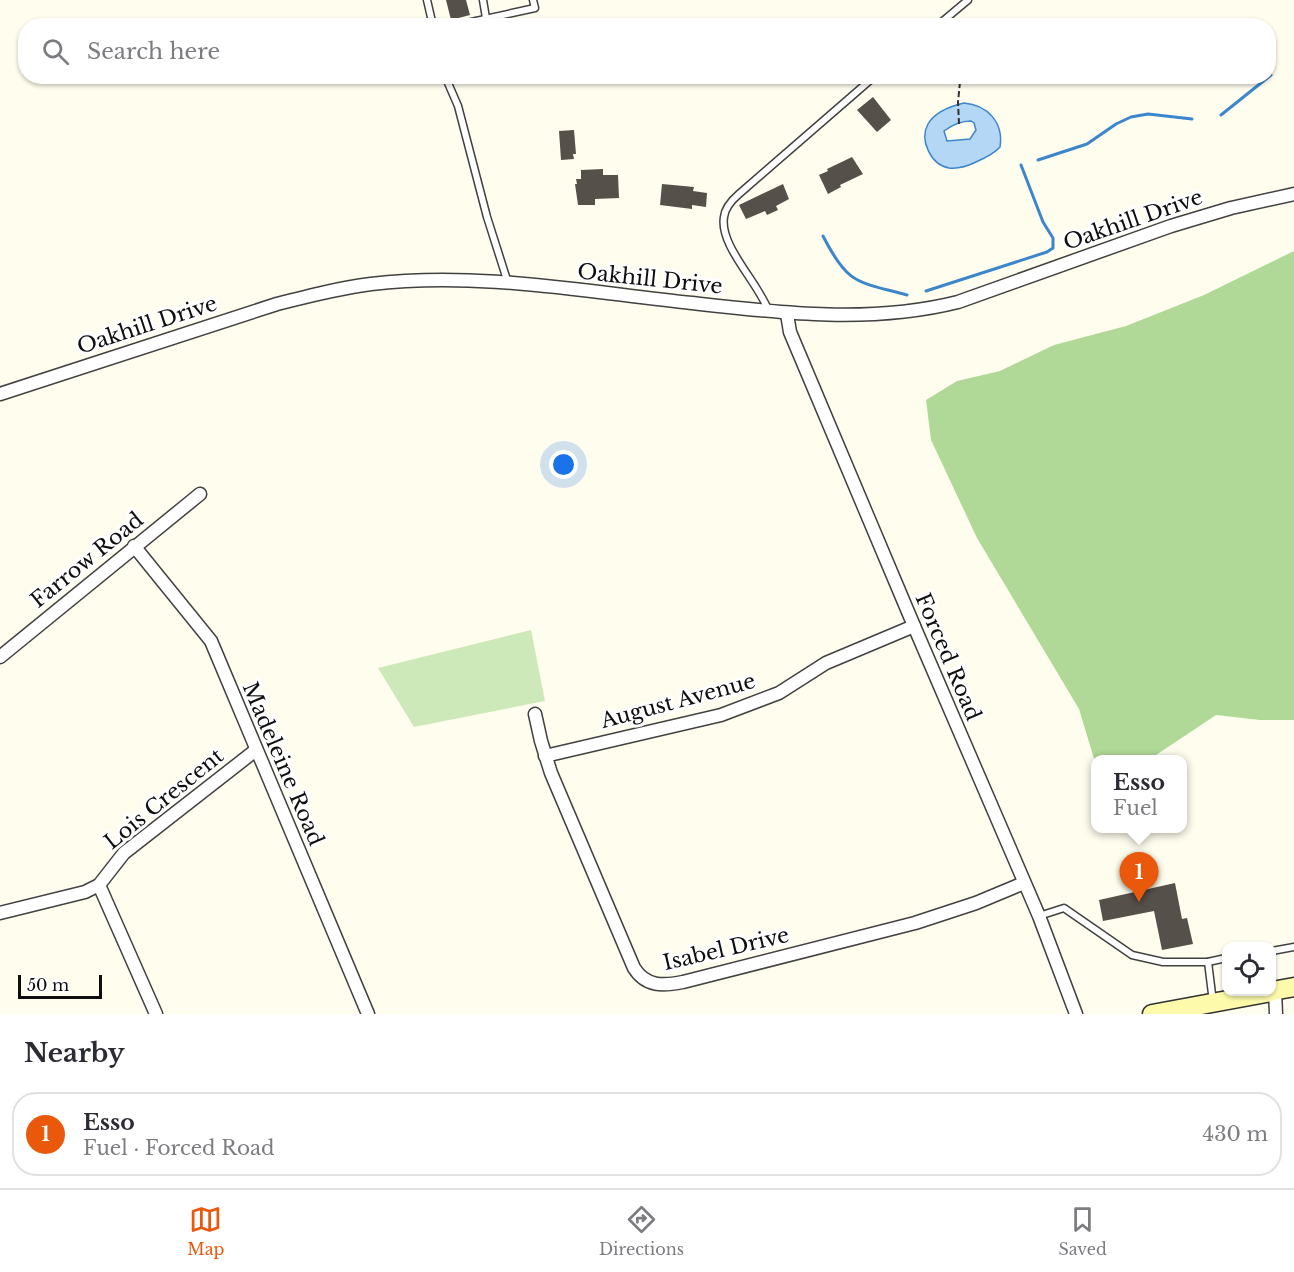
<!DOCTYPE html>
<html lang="en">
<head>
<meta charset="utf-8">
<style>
  body { margin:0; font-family:"Libre Baskerville",serif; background:#f2f2f3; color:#2b2b33 }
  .controls { position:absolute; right:18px; bottom:18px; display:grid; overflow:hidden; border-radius:12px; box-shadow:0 2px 4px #0004 }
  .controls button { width:54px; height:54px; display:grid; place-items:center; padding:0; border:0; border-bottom:2px solid #e1e1e2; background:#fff; color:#2b2b33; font:30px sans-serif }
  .scale { position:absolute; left:18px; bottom:15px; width:84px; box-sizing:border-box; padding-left:6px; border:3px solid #0e0e0e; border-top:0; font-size:16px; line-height:21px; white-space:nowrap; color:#0e0e0e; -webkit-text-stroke:4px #fff; paint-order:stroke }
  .you { position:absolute; left:564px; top:465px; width:21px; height:21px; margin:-15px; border:4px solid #fff; border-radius:50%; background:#1a73e8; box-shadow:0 0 0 9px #1a73e833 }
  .badge { display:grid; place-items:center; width:39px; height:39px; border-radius:50%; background:#ea580c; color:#fff; font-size:20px; font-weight:700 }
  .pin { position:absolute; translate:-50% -50px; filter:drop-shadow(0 2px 3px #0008) }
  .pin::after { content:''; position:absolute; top:32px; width:21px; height:18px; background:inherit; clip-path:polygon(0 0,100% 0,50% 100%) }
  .popup { position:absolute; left:1091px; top:755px; width:96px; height:78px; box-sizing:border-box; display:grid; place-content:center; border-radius:12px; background:#fff; filter:drop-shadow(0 2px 4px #0005); font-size:20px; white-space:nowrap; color:#7c7c81 }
  .popup b { font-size:22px; color:#2b2b33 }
  .popup::after { content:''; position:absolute; left:50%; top:100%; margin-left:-12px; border:12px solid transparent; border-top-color:#fff }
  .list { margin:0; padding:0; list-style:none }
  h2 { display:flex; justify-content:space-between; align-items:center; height:78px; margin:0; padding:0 24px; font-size:26px }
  h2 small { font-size:20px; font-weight:400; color:#7c7c81 }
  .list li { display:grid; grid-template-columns:39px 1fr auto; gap:18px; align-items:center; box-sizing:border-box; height:84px; margin:0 12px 12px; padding:0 12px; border:2px solid #e1e1e2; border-radius:24px }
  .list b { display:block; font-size:22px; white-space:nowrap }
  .list p { margin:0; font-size:20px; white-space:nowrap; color:#7c7c81 }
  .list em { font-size:20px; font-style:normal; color:#7c7c81 }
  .icon { flex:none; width:33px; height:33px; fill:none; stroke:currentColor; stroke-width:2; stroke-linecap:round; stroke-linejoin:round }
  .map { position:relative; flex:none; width:1294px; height:1014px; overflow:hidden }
  .search { position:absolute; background:#fff; box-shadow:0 2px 4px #0004; left:18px; right:18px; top:18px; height:66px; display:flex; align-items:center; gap:15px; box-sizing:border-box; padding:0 21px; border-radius:24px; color:#7c7c81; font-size:22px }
  .sheet { height:174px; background:#fff }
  nav { display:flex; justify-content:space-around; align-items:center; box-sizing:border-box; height:84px; border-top:2px solid #e1e1e2; background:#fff; font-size:16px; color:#7c7c81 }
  nav a { display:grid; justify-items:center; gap:3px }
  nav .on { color:#ea580c }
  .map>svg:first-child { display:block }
  .green { fill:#cde8b9 }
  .forest { fill:#b0d998 }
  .water { fill:#b4d7f5; stroke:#3c86cb; stroke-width:1.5; fill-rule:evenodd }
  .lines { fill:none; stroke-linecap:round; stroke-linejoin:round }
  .stream { stroke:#3c86cb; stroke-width:3 }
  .building { fill:#56504a }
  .service-casing { stroke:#414141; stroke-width:9 }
  .minor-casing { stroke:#414141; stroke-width:15 }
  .secondary-casing { stroke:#303030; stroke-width:21 }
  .path { stroke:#303030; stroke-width:2; stroke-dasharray:6 3; stroke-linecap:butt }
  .service { stroke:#fff; stroke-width:6 }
  .minor { stroke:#fff; stroke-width:12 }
  .secondary { stroke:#fdfbab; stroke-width:18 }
  .labels { text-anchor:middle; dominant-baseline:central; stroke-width:6; stroke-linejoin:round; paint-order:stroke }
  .street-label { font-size:21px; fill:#0e0e0e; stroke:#fff }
</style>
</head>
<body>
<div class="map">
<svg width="1294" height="1014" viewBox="0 0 1294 1014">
  <rect width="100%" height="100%" fill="#fffdee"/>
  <path class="green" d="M 531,630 L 545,701 L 414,727 L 378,668 Z"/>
  <path class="forest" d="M 1294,251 L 1294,720 L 1260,720 L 1216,715 L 1150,759 L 1096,760 L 1095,762 L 1079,709 L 977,538 L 931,440 L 926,400 L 957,381 L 1000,371 L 1054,345 L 1126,326 L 1204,295 Z"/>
  <path class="water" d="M 964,103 C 987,105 1004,122 1000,147 C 994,154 985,158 976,162 C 968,166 959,169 949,168 C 931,165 919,140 928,124 C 935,112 951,106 964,103 ZM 971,121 L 974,123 L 976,130 L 970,139 L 947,141 L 944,131 C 952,125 960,121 971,121 Z"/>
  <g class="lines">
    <g class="stream">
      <path d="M 1221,115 L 1271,75"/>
      <path d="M 1038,160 L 1087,144 L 1116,124 L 1131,117 L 1148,114 L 1192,119"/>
      <path d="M 823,236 C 848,285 856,281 907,295"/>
      <path d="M 926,291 L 1047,252 L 1053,248 L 1053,238 L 1043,222 L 1021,165"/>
    </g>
  </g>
  <g class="building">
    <path d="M 446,0 L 466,0 L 470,15 L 451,20 Z"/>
    <path d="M 873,97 L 891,120 L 877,132 L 857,110 Z"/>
    <path d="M 574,130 L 576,154 L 573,154 L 574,159 L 561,160 L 559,131 Z"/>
    <path d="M 852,157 L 863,174 L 840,185 L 841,187 L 828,194 L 819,175 L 828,171 L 827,169 Z"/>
    <path d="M 603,169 L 603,175 L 618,175 L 619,198 L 595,199 L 595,205 L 578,205 L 575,184 L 577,184 L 576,179 L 581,179 L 581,170 Z"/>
    <path d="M 662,184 L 694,187 L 693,191 L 707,193 L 706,207 L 692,205 L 692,209 L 660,205 Z"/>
    <path d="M 783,184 L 789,199 L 776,206 L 778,210 L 767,215 L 765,211 L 746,219 L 739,205 Z"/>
    <path d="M 1175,883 L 1182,919 L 1187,918 L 1193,944 L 1162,950 L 1154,911 L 1103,921 L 1099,900 Z"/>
  </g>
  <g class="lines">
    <defs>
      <g id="service">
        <path d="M 427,0 L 433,26"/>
        <path d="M 483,0 L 486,18"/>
        <path d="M 453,26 L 535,8 L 533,0"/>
        <path d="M 937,26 L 968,0"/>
        <path d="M 445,76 L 458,106 L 487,217 L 508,283"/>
        <path d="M 769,312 C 759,283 719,246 724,217 C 725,207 732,200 739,194 L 875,76"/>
        <path d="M 1039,916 L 1064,908 L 1132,955 L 1163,962 L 1208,962 L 1213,1002"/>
        <path d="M 1272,951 L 1294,947"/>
        <path d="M 1208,962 L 1226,958"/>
      </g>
      <g id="minor">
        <path d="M 787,314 L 790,332 L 914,626 L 1039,916 L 1076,1014"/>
        <path d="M 0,394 L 277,304 C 308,296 339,288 371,284 C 477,271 586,292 692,303 C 780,313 870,324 958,302 L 1171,226 L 1231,208 L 1294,194"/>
        <path d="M 134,546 L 211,641 L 368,1014"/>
        <path d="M 0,657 L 200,494"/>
        <path d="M 535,714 L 541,741 L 551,773 L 634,968 C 646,987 663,986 683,982 L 915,923 L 976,903 L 1024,883"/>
        <path d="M 545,756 L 721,715 L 779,693 L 826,663 L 914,626"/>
        <path d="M 99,885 L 156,1014"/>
        <path d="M 0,913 L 85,892 L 99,885 L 124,853 L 256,750"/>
        <path d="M 1275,991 L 1276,1014"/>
      </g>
      <g id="secondary">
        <path d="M 1272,991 L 1294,987"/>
        <path d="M 1152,1014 L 1271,992"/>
      </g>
    </defs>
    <use href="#service" class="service-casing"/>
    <use href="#minor" class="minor-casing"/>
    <use href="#secondary" class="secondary-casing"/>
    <path class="path" d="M 959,124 L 958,102 L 960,82"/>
    <use href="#service" class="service"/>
    <use href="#minor" class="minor"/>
    <use href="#secondary" class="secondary"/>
  </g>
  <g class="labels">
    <g class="street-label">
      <text transform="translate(1133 220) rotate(-19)">Oakhill Drive</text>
      <text transform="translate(650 279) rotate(6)">Oakhill Drive</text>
      <text transform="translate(147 325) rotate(-18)">Oakhill Drive</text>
      <text transform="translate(87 560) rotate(-39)">Farrow Road</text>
      <text transform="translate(948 657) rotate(67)">Forced Road</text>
      <text transform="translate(678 701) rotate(-15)">August Avenue</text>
      <text transform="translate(283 764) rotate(67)">Madeleine Road</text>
      <text transform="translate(164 799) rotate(-39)">Lois Crescent</text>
      <text transform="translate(726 949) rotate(-13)">Isabel Drive</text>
    </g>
  </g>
</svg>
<div class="controls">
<button><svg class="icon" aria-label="locate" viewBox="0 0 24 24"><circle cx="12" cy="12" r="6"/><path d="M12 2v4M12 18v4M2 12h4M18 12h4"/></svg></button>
</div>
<div class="scale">50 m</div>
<div class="you"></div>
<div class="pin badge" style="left:1139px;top:902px">1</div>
<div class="popup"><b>Esso</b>Fuel</div>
<div class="search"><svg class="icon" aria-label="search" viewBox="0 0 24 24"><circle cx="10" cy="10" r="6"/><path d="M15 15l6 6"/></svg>Search here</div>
</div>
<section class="sheet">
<h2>Nearby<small></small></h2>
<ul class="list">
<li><span class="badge">1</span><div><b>Esso</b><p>Fuel · Forced Road</p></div><em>430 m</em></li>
</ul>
</section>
<nav>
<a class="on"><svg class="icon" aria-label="map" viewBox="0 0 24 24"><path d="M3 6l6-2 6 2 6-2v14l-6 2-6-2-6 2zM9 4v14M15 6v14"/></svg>Map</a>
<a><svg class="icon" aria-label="directions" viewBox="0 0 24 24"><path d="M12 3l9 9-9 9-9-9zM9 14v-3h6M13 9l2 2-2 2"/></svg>Directions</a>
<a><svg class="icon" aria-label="saved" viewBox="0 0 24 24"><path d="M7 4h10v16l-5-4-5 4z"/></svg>Saved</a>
</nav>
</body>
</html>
